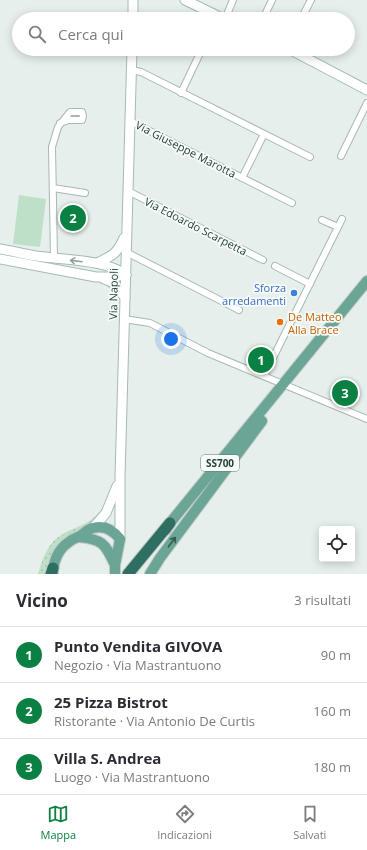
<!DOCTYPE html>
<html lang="it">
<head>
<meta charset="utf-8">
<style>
  body { margin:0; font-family:"Open Sans",sans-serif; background:#f7f7f7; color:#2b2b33 }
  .controls { position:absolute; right:12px; bottom:12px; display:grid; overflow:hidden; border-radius:4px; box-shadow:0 2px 10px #0003 }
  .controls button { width:36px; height:36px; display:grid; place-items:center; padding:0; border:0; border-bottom:1px solid #e1e1e2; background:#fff; color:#2b2b33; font:20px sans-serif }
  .you { position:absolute; left:171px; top:339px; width:14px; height:14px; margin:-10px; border:3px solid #fff; border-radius:50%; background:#1a73e8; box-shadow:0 0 0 6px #1a73e833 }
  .badge { display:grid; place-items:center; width:26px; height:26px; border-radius:50%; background:#0b8043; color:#fff; font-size:13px; font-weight:700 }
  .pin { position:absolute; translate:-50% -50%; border:2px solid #fff; box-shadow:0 1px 4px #0006 }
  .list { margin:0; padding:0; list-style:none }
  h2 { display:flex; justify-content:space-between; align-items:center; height:52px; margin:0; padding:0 16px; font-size:17px }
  h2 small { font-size:13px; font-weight:400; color:#7c7c81 }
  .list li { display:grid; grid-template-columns:26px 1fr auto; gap:12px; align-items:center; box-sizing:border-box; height:56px; padding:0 16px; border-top:1px solid #e1e1e2 }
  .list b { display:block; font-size:15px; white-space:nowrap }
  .list p { margin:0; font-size:13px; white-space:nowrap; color:#7c7c81 }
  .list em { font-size:13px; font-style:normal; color:#7c7c81 }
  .icon { flex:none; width:22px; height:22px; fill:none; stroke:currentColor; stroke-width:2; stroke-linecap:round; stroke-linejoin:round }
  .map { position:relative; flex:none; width:367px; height:574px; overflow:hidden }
  .search { position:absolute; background:#fff; box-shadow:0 2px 10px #0003; left:12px; right:12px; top:12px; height:44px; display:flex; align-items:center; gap:10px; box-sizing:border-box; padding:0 14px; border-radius:22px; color:#7c7c81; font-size:15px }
  .sheet { height:220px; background:#fff }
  nav { display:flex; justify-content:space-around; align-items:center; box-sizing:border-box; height:56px; border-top:1px solid #e1e1e2; background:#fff; font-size:11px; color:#7c7c81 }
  nav a { display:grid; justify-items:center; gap:2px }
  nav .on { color:#0b8043 }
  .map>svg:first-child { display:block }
  .grass { fill:url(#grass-dots) }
  .pitch { fill:#bfe0c8 }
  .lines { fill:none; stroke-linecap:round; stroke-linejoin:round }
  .street-casing { stroke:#a8b8b2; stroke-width:8 }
  .secondary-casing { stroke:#a4bbb3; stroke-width:11 }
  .primary-casing { stroke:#c2cac8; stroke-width:12 }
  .highway-casing { stroke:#c2cac8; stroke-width:13 }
  .street { stroke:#fff; stroke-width:6 }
  .secondary { stroke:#fff; stroke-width:9 }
  .primary { stroke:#6aa596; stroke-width:10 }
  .highway { stroke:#2f6f62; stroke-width:11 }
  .oneway { stroke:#92a09c }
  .oneway2 { stroke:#365b51 }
  .shop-dot { fill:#3f7fe0; stroke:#f7fbf9; stroke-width:1.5 }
  .food-dot { fill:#e8710a; stroke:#f7fbf9; stroke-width:1.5 }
  .labels { text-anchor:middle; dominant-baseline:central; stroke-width:3.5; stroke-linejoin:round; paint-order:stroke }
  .shield { fill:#f7fbf9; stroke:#637a73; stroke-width:1 }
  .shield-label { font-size:10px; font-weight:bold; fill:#24423a }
  .street-label { font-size:11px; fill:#24423a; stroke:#f7fbf9 }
  .shop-label { font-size:11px; fill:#366cbe; stroke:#f7fbf9; text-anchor:end }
  .food-label { font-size:11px; fill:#c56008; stroke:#f7fbf9; text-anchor:start }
</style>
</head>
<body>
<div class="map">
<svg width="367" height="574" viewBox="0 0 367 574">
  <defs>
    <pattern id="grass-dots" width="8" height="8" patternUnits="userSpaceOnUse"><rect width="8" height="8" fill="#bfe0c8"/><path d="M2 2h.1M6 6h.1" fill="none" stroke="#a4c1ad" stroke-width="1.8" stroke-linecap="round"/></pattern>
  </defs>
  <rect width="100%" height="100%" fill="#e6efeb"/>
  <path class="grass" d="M 105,504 L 107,506 L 101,515 L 84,529 L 71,535 L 47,574 L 38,574 C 42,561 46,547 57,538 C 75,524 91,528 105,504 Z"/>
  <path class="pitch" d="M 19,195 L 46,199 L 40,247 L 13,244 Z"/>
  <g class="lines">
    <defs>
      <g id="street">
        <path d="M 225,19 L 233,0"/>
        <path d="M 263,19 L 272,0"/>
        <path d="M 301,19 L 311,0"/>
        <path d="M 132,70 L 141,72 L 310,157"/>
        <path d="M 181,93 L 202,49"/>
        <path d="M 130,121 L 292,203"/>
        <path d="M 341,156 L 367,103"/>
        <path d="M 242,178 L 264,134"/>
        <path d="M 53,188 L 85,193"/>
        <path d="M 128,191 L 263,260"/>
        <path d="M 322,220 L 338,227"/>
        <path d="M 126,252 L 239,310"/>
        <path d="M 54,258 L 52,147 L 58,127 L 70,112 L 82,112 L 83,116 L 82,120 L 69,120 L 60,123"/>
        <path d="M 275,266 L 310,284"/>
        <path d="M 124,319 L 150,323 L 208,353 L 367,419"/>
        <path d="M 264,376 L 342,219"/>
      </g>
      <g id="secondary">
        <path d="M 185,0 L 224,19"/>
        <path d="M 133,19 L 133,0"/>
        <path d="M 289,49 L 367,90"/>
        <path d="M 0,249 C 12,251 24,254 36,256 C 62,260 106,259 126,275"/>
        <path d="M 0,259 L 96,277 L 111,277 L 126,275"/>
        <path d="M 97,263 C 112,256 117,254 124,238"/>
        <path d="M 104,279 C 115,282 119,288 125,298"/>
        <path d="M 93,528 L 106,513 L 117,486"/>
        <path d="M 120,539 L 120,477 L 132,49"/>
      </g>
      <g id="primary">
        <path d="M 166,530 L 170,523 L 367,281"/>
        <path d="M 78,537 C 102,539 105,543 115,565"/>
        <path d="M 53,574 C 53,562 58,549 69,542 C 72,539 76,538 80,536 C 84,533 88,529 93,528 C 104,525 113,530 120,539"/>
        <path d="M 115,574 L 115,565 L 120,539"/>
        <path d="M 150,574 L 160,558 L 262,421"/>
      </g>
      <g id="highway">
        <path d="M 51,574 L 53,568"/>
        <path d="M 128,574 L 170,523"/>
      </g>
    </defs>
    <use href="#street" class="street-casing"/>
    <use href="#secondary" class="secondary-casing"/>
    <use href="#primary" class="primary-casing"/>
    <use href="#highway" class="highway-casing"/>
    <use href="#street" class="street"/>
    <use href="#secondary" class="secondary"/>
    <use href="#primary" class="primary"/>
    <use href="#highway" class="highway"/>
  </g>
  <defs><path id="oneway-shaft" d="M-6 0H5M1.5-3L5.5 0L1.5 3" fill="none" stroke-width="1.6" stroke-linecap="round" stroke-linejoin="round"/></defs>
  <use class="oneway" href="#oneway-shaft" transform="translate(76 261) rotate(-173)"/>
  <use class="oneway2" href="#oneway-shaft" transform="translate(172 542) rotate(-53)"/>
  <circle class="shop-dot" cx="294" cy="293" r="4"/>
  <circle class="food-dot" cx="280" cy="322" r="4"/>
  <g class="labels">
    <rect class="shield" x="201" y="455" width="38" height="16" rx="3"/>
    <g class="shield-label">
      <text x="220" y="463">SS700</text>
    </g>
    <g class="street-label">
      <text transform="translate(186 149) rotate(27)">Via Giuseppe Marotta</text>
      <text transform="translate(196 226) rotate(27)">Via Edoardo Scarpetta</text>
      <text transform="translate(113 294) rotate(-89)">Via Napoli</text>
    </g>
    <g class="shop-label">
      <text x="286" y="287">Sforza<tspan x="286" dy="13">arredamenti</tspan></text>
    </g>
    <g class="food-label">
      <text x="288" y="316">De Matteo<tspan x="288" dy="13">Alla Brace</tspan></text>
    </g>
  </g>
</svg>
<div class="controls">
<button><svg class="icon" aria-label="locate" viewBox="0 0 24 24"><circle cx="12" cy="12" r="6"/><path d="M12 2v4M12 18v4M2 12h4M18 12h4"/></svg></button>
</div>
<div class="you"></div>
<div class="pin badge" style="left:261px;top:360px">1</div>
<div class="pin badge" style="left:73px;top:218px">2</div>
<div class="pin badge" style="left:345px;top:393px">3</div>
<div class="search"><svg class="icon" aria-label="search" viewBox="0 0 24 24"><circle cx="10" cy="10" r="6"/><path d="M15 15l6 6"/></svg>Cerca qui</div>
</div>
<section class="sheet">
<h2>Vicino<small>3 risultati</small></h2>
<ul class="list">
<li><span class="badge">1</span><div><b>Punto Vendita GIVOVA</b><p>Negozio · Via Mastrantuono</p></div><em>90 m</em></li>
<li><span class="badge">2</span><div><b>25 Pizza Bistrot</b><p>Ristorante · Via Antonio De Curtis</p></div><em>160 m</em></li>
<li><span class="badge">3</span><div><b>Villa S. Andrea</b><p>Luogo · Via Mastrantuono</p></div><em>180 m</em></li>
</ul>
</section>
<nav>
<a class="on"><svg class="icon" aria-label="map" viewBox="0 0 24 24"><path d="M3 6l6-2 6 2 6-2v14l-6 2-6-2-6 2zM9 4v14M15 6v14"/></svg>Mappa</a>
<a><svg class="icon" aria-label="directions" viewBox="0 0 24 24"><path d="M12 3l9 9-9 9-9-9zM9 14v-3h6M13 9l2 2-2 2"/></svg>Indicazioni</a>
<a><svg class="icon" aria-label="saved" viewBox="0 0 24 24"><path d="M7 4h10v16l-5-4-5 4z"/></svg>Salvati</a>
</nav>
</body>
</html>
